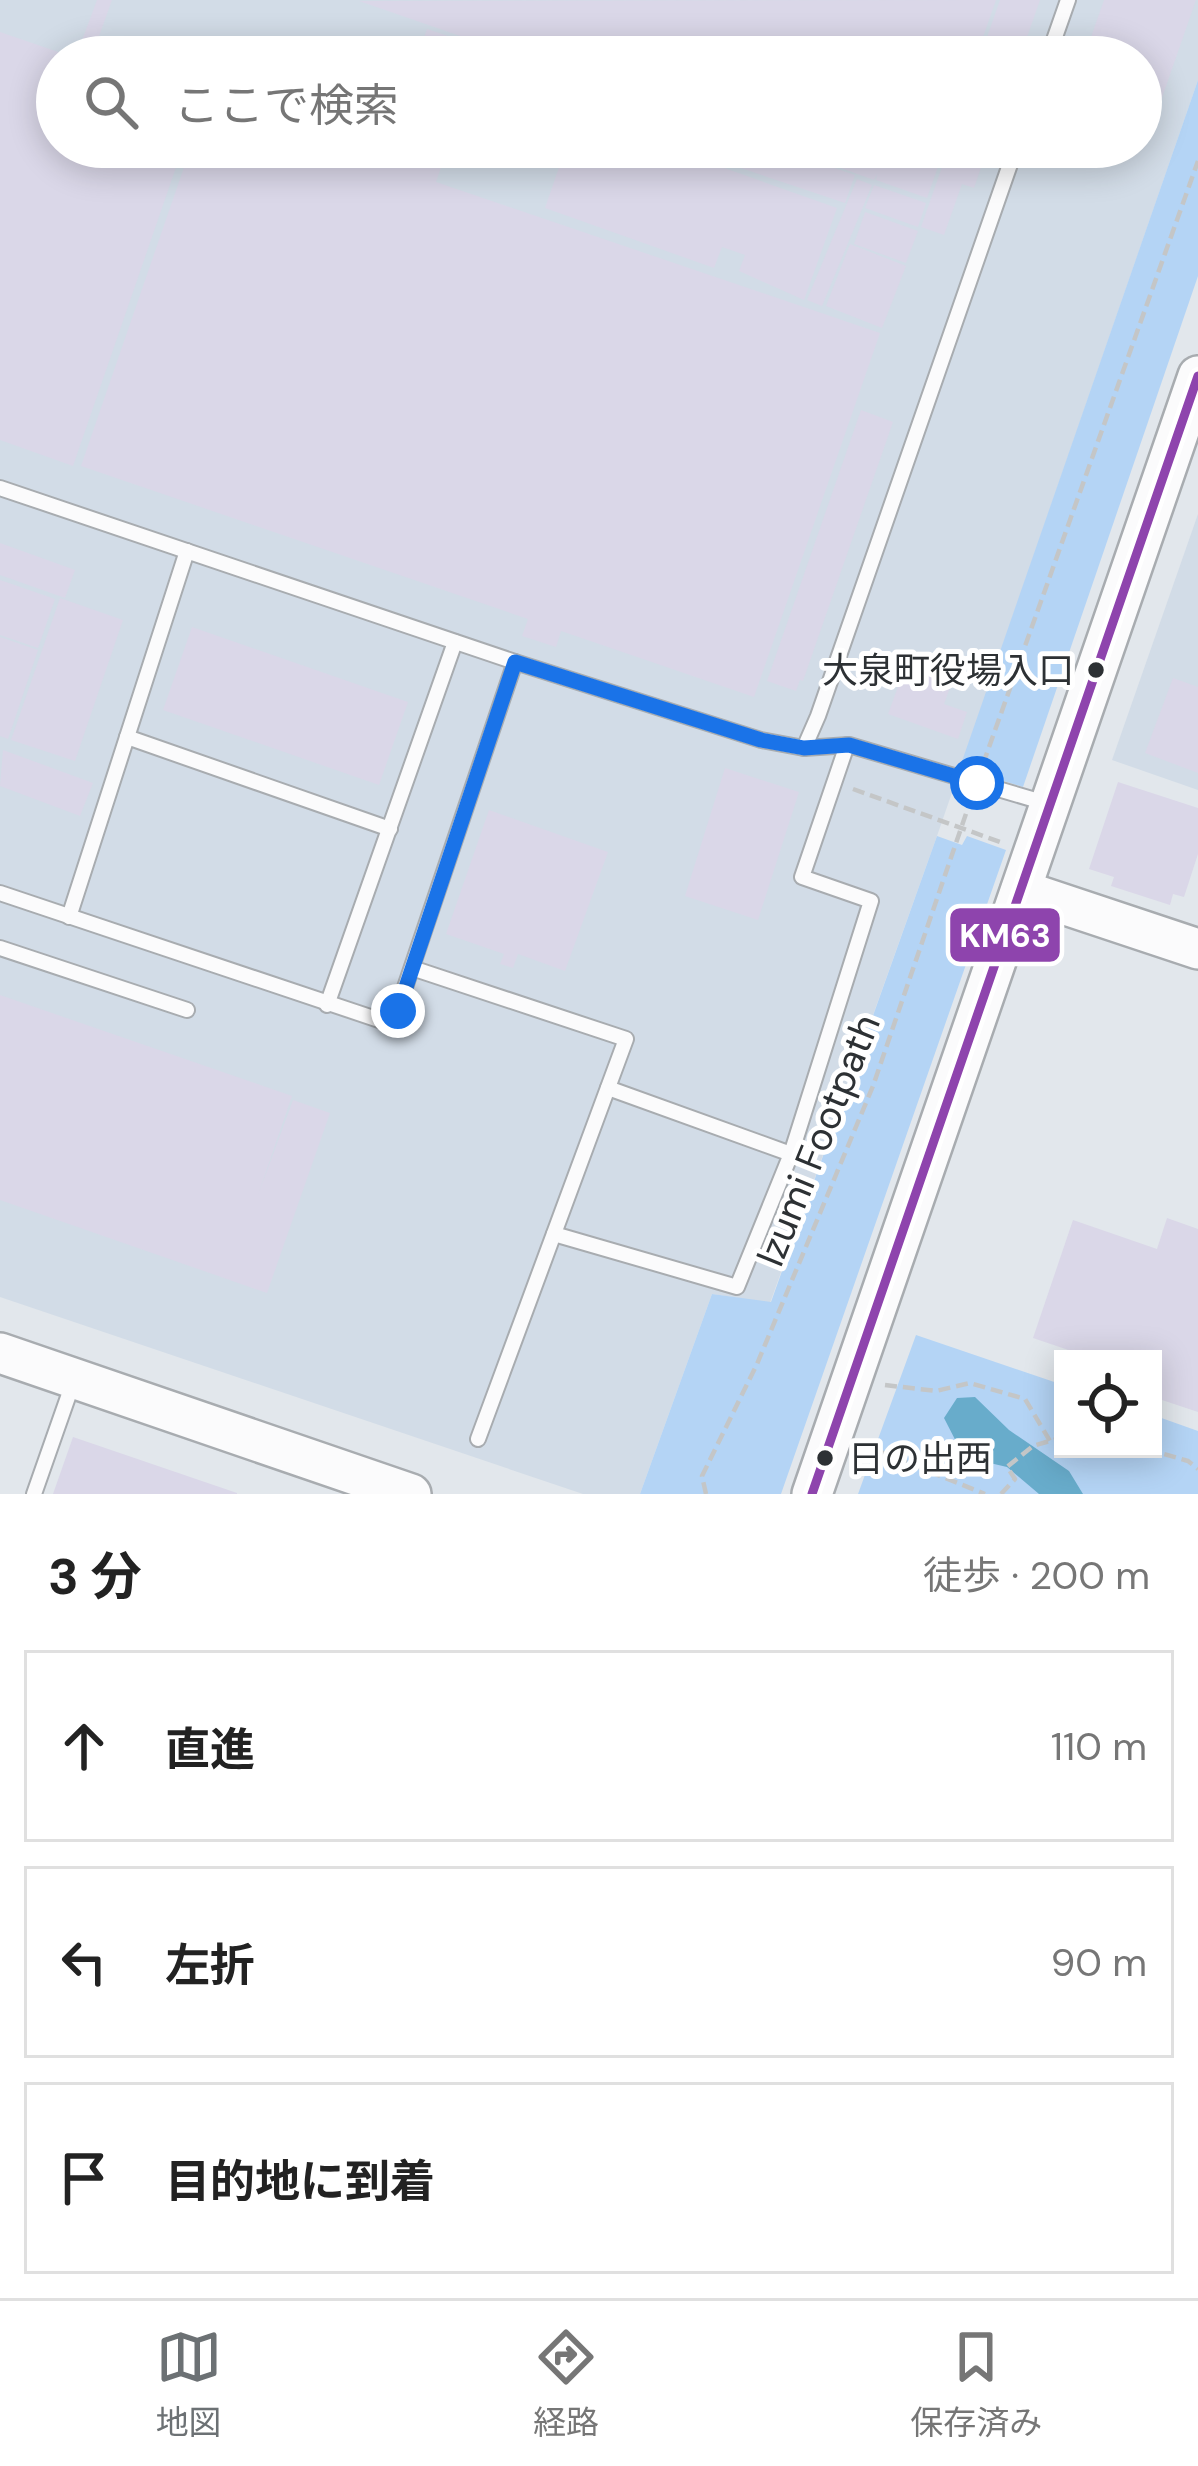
<!DOCTYPE html>
<html lang="ja">
<head>
<meta charset="utf-8">
<style>
  body { margin:0; font-family:"DM Sans","Noto Sans JP",sans-serif; background:#f2f2f2; color:#222 }
  .controls { position:absolute; right:36px; bottom:36px; display:grid; overflow:hidden; border-radius:0px; box-shadow:0 6px 30px #0003 }
  .controls button { width:108px; height:108px; display:grid; place-items:center; padding:0; border:0; border-bottom:3px solid #e0e0e0; background:#fff; color:#222; font:60px sans-serif }
  .stop { position:absolute; width:36px; height:36px; margin:-27px; border:9px solid #1a73e8; border-radius:50%; background:#fff }
  .stop.end { background:#1a73e8; border-color:#fff; box-shadow:0 3px 12px #0008 }
  .list { margin:0; padding:0; list-style:none }
  h2 { display:flex; justify-content:space-between; align-items:center; height:156px; margin:0; padding:0 48px; font-size:51px }
  h2 small { font-size:39px; font-weight:400; color:#767676 }
  .list li { display:grid; grid-template-columns:78px 1fr auto; gap:36px; align-items:center; box-sizing:border-box; height:192px; margin:0 24px 24px; padding:0 24px; border:3px solid #e0e0e0; border-radius:0px }
  .list b { display:block; font-size:45px; white-space:nowrap }
  .list em { font-size:39px; font-style:normal; color:#767676 }
  .icon { flex:none; width:66px; height:66px; fill:none; stroke:currentColor; stroke-width:2; stroke-linecap:round; stroke-linejoin:round }
  .map { position:relative; flex:none; width:1198px; height:1494px; overflow:hidden }
  .search { position:absolute; background:#fff; box-shadow:0 6px 30px #0003; left:36px; right:36px; top:36px; height:132px; display:flex; align-items:center; gap:30px; box-sizing:border-box; padding:0 42px; border-radius:66px; color:#767676; font-size:45px }
  .sheet { height:804px; background:#fff }
  nav { display:flex; justify-content:space-around; align-items:center; box-sizing:border-box; height:168px; border-top:3px solid #e0e0e0; background:#fff; font-size:33px; color:#767676 }
  nav a { display:grid; justify-items:center; gap:6px }
  nav .on { color:#6c7174 }
  .map>svg:first-child { display:block }
  .built { fill:#d2dce7; fill-rule:evenodd }
  .green { fill:#b4d4f5 }
  .water { fill:#68accb }
  .building { fill:#dad7e8 }
  .lines { fill:none; stroke-linecap:round; stroke-linejoin:round }
  .lane-casing { stroke:#a8acb0; stroke-width:18 }
  .secondary-casing { stroke:#a8acb0; stroke-width:44 }
  .path { stroke:#c4c6c7; stroke-width:4.5; stroke-dasharray:12 6; stroke-linecap:butt }
  .lane { stroke:#fbfbfc; stroke-width:14 }
  .secondary { stroke:#fbfbfc; stroke-width:39 }
  .bus-1-casing { stroke:#fff; stroke-width:18 }
  .bus-1 { stroke:#8e44ad; stroke-width:9 }
  .route { stroke:#1a73e8; stroke-width:15 }
  .bus-dot { fill:#2d3134; stroke:#fff; stroke-width:4.5 }
  .labels { text-anchor:middle; dominant-baseline:central; stroke-width:10; stroke-linejoin:round; paint-order:stroke }
  .bus-label { font-size:36px; fill:#2d3134; stroke:#fff; text-anchor:end }
  .street-label { font-size:39px; fill:#2d3134; stroke:#fff }
  .line-badge { stroke:#fff; stroke-width:4.5 }
  .badge-label { font-size:33px; text-anchor:middle; font-weight:bold; fill:#fff }
</style>
</head>
<body>
<div class="map">
<svg width="1198" height="1494" viewBox="0 0 1198 1494">
  <rect width="100%" height="100%" fill="#e2e7ec"/>
  <g class="built">
    <path d="M 0,0 L 1198,0 L 1198,80 L 937,836 L 770,1303 L 712,1294 L 640,1494 L 583,1494 L 0,1297 ZM 57,57 L 1141,57 L 1141,147 L 57,147 Z"/>
    <path d="M 1198,514 L 1198,790 L 1112,760 Z"/>
  </g>
  <g class="green">
    <path d="M 1198,80 L 1198,276 L 1023,787 L 960,767 Z"/>
    <path d="M 937,836 L 962,845 L 967,836 L 1006,850 L 781,1494 L 640,1494 L 712,1294 L 771,1302 Z"/>
    <path d="M 916,1335 L 1063,1385 L 1063,1449 L 1153,1449 L 1153,1415 L 1198,1431 L 1198,1494 L 858,1494 Z"/>
  </g>
  <path class="water" d="M 975,1397 L 1009,1430 L 1069,1471 L 1083,1494 L 1039,1494 L 1007,1467 L 964,1457 L 944,1418 L 957,1398 Z"/>
  <g class="building">
    <path d="M 97,0 L 112,0 L 92,56 L 78,51 Z"/>
    <path d="M 996,0 L 976,57 L 521,57 L 359,1 Z"/>
    <path d="M 1000,0 L 1040,0 L 1020,57 L 980,57 Z"/>
    <path d="M 1104,0 L 1196,0 L 1149,135 L 1141,132 L 1141,57 L 1084,57 Z"/>
    <path d="M 427,29 L 508,56 L 508,57 L 417,57 Z"/>
    <path d="M 0,32 L 70,56 L 57,57 L 57,147 L 183,147 L 73,466 L 0,440 Z"/>
    <path d="M 191,147 L 355,147 L 412,167 L 419,147 L 448,147 L 436,182 L 880,333 L 754,697 L 561,631 L 556,647 L 522,636 L 528,619 L 81,466 Z"/>
    <path d="M 566,147 L 665,147 L 837,208 L 804,300 L 739,271 L 745,255 L 722,247 L 714,268 L 545,208 Z"/>
    <path d="M 774,147 L 855,175 L 845,203 L 681,148 Z"/>
    <path d="M 783,147 L 945,147 L 927,198 L 876,180 L 877,174 L 874,180 Z"/>
    <path d="M 949,147 L 988,147 L 974,188 L 962,184 L 944,235 L 921,227 Z"/>
    <path d="M 857,179 L 872,185 L 822,306 L 807,300 Z"/>
    <path d="M 874,185 L 926,203 L 918,227 L 865,208 Z"/>
    <path d="M 865,212 L 918,231 L 906,263 L 854,244 Z"/>
    <path d="M 850,244 L 906,266 L 882,328 L 826,306 Z"/>
    <path d="M 861,410 L 893,422 L 803,681 L 800,680 L 796,691 L 767,681 Z"/>
    <path d="M 0,543 L 75,570 L 65,598 L 0,575 Z"/>
    <path d="M 0,580 L 55,599 L 38,648 L 0,635 Z"/>
    <path d="M 60,598 L 123,620 L 75,761 L 11,740 Z"/>
    <path d="M 192,627 L 408,702 L 379,785 L 163,710 Z"/>
    <path d="M 0,637 L 38,650 L 8,739 L 0,736 Z"/>
    <path d="M 906,665 L 933,675 L 937,665 L 956,671 L 944,704 L 967,712 L 958,739 L 888,714 Z"/>
    <path d="M 1173,678 L 1198,687 L 1198,773 L 1145,753 Z"/>
    <path d="M 3,750 L 93,783 L 80,816 L 0,786 Z"/>
    <path d="M 725,768 L 799,792 L 758,920 L 685,896 Z"/>
    <path d="M 1118,782 L 1198,808 L 1198,854 L 1184,897 L 1173,894 L 1170,905 L 1111,886 L 1114,877 L 1089,869 Z"/>
    <path d="M 489,810 L 608,852 L 565,971 L 518,954 L 513,968 L 500,964 L 504,954 L 446,934 Z"/>
    <path d="M 0,995 L 292,1096 L 258,1195 L 293,1100 L 330,1113 L 267,1293 L 0,1200 Z"/>
    <path d="M 1167,1218 L 1198,1229 L 1198,1412 L 1153,1397 L 1153,1359 L 1095,1359 L 1033,1338 L 1073,1220 L 1157,1249 Z"/>
    <path d="M 73,1437 L 237,1493 L 237,1494 L 53,1494 Z"/>
  </g>
  <g class="lines">
    <defs>
      <g id="lane">
        <path d="M 1048,57 L 1068,0"/>
        <path d="M 0,488 L 515,662 L 761,740 L 804,748 L 849,745 L 1049,804"/>
        <path d="M 127,737 L 390,829"/>
        <path d="M 804,748 L 818,716 L 1016,147"/>
        <path d="M 0,893 L 382,1021 L 397,1011 L 515,662"/>
        <path d="M 69,917 L 187,551"/>
        <path d="M 0,948 L 187,1010"/>
        <path d="M 412,968 L 626,1039 L 478,1439"/>
        <path d="M 327,1005 L 455,642"/>
        <path d="M 608,1088 L 791,1154"/>
        <path d="M 554,1234 L 737,1287 L 791,1154 L 871,901 L 802,877 L 847,745"/>
        <path d="M 34,1494 L 74,1380"/>
      </g>
      <g id="secondary">
        <path d="M 1021,890 L 1198,949"/>
        <path d="M 0,1353 L 411,1494"/>
        <path d="M 812,1494 L 1198,376"/>
      </g>
    </defs>
    <use href="#lane" class="lane-casing"/>
    <use href="#secondary" class="secondary-casing"/>
    <g class="path">
      <path d="M 983,764 L 1198,161"/>
      <path d="M 853,789 L 1000,842"/>
      <path d="M 885,1385 L 936,1391 L 970,1383 L 1025,1399 L 1050,1441"/>
      <path d="M 861,1449 L 884,1453 L 985,1494"/>
      <path d="M 1147,1449 L 1188,1461 L 1198,1469"/>
      <path d="M 706,1494 L 702,1476 L 757,1364 L 873,1086 L 970,802"/>
      <path d="M 1001,1494 L 1015,1479 L 1007,1467 L 1033,1446 L 1063,1437"/>
    </g>
    <use href="#lane" class="lane"/>
    <use href="#secondary" class="secondary"/>
    <defs>
      <path id="bus-1" d="M 812,1494 L 1198,376"/>
    </defs>
    <use href="#bus-1" class="bus-1-casing"/>
    <use href="#bus-1" class="bus-1"/>
  </g>
  <g class="lines">
    <path class="route" d="M 398,1011 L 515,662 L 761,740 L 804,748 L 849,745 L 977,783"/>
  </g>
  <g class="bus-dot">
    <circle cx="1096" cy="670" r="10"/>
    <circle cx="825" cy="1458" r="10"/>
  </g>
  <g class="labels">
    <g class="bus-label">
      <text x="1074" y="670">大泉町役場入口</text>
      <text x="848" y="1458" text-anchor="start">日の出西</text>
    </g>
    <g class="street-label">
      <text transform="translate(818 1140) rotate(-68)">Izumi Footpath</text>
    </g>
  </g>
  <rect class="line-badge" x="948" y="906" width="114" height="58" rx="12" fill="#8e44ad"/>
  <g class="badge-label">
    <text x="1005" y="947">KM63</text>
  </g>
</svg>
<div class="controls">
<button><svg class="icon" aria-label="locate" viewBox="0 0 24 24"><circle cx="12" cy="12" r="6"/><path d="M12 2v4M12 18v4M2 12h4M18 12h4"/></svg></button>
</div>
<div class="stop" style="left:977px;top:783px"></div>
<div class="stop end" style="left:398px;top:1011px"></div>
<div class="search"><svg class="icon" aria-label="search" viewBox="0 0 24 24"><circle cx="10" cy="10" r="6"/><path d="M15 15l6 6"/></svg>ここで検索</div>
</div>
<section class="sheet">
<h2>3 分<small>徒歩 · 200 m</small></h2>
<ul class="list">
<li><svg class="icon" aria-label="ahead" viewBox="0 0 24 24"><path d="M12 20V5M6 11l6-6 6 6"/></svg><div><b>直進</b></div><em>110 m</em></li>
<li><svg class="icon" aria-label="left" viewBox="0 0 24 24"><path d="M17 20v-9H6M10 6l-5 5 5 5"/></svg><div><b>左折</b></div><em>90 m</em></li>
<li><svg class="icon" aria-label="arrive" viewBox="0 0 24 24"><path d="M6 21V4h12l-3 4 3 4H6"/></svg><div><b>目的地に到着</b></div></li>
</ul>
</section>
<nav>
<a class="on"><svg class="icon" aria-label="map" viewBox="0 0 24 24"><path d="M3 6l6-2 6 2 6-2v14l-6 2-6-2-6 2zM9 4v14M15 6v14"/></svg>地図</a>
<a><svg class="icon" aria-label="directions" viewBox="0 0 24 24"><path d="M12 3l9 9-9 9-9-9zM9 14v-3h6M13 9l2 2-2 2"/></svg>経路</a>
<a><svg class="icon" aria-label="saved" viewBox="0 0 24 24"><path d="M7 4h10v16l-5-4-5 4z"/></svg>保存済み</a>
</nav>
</body>
</html>
